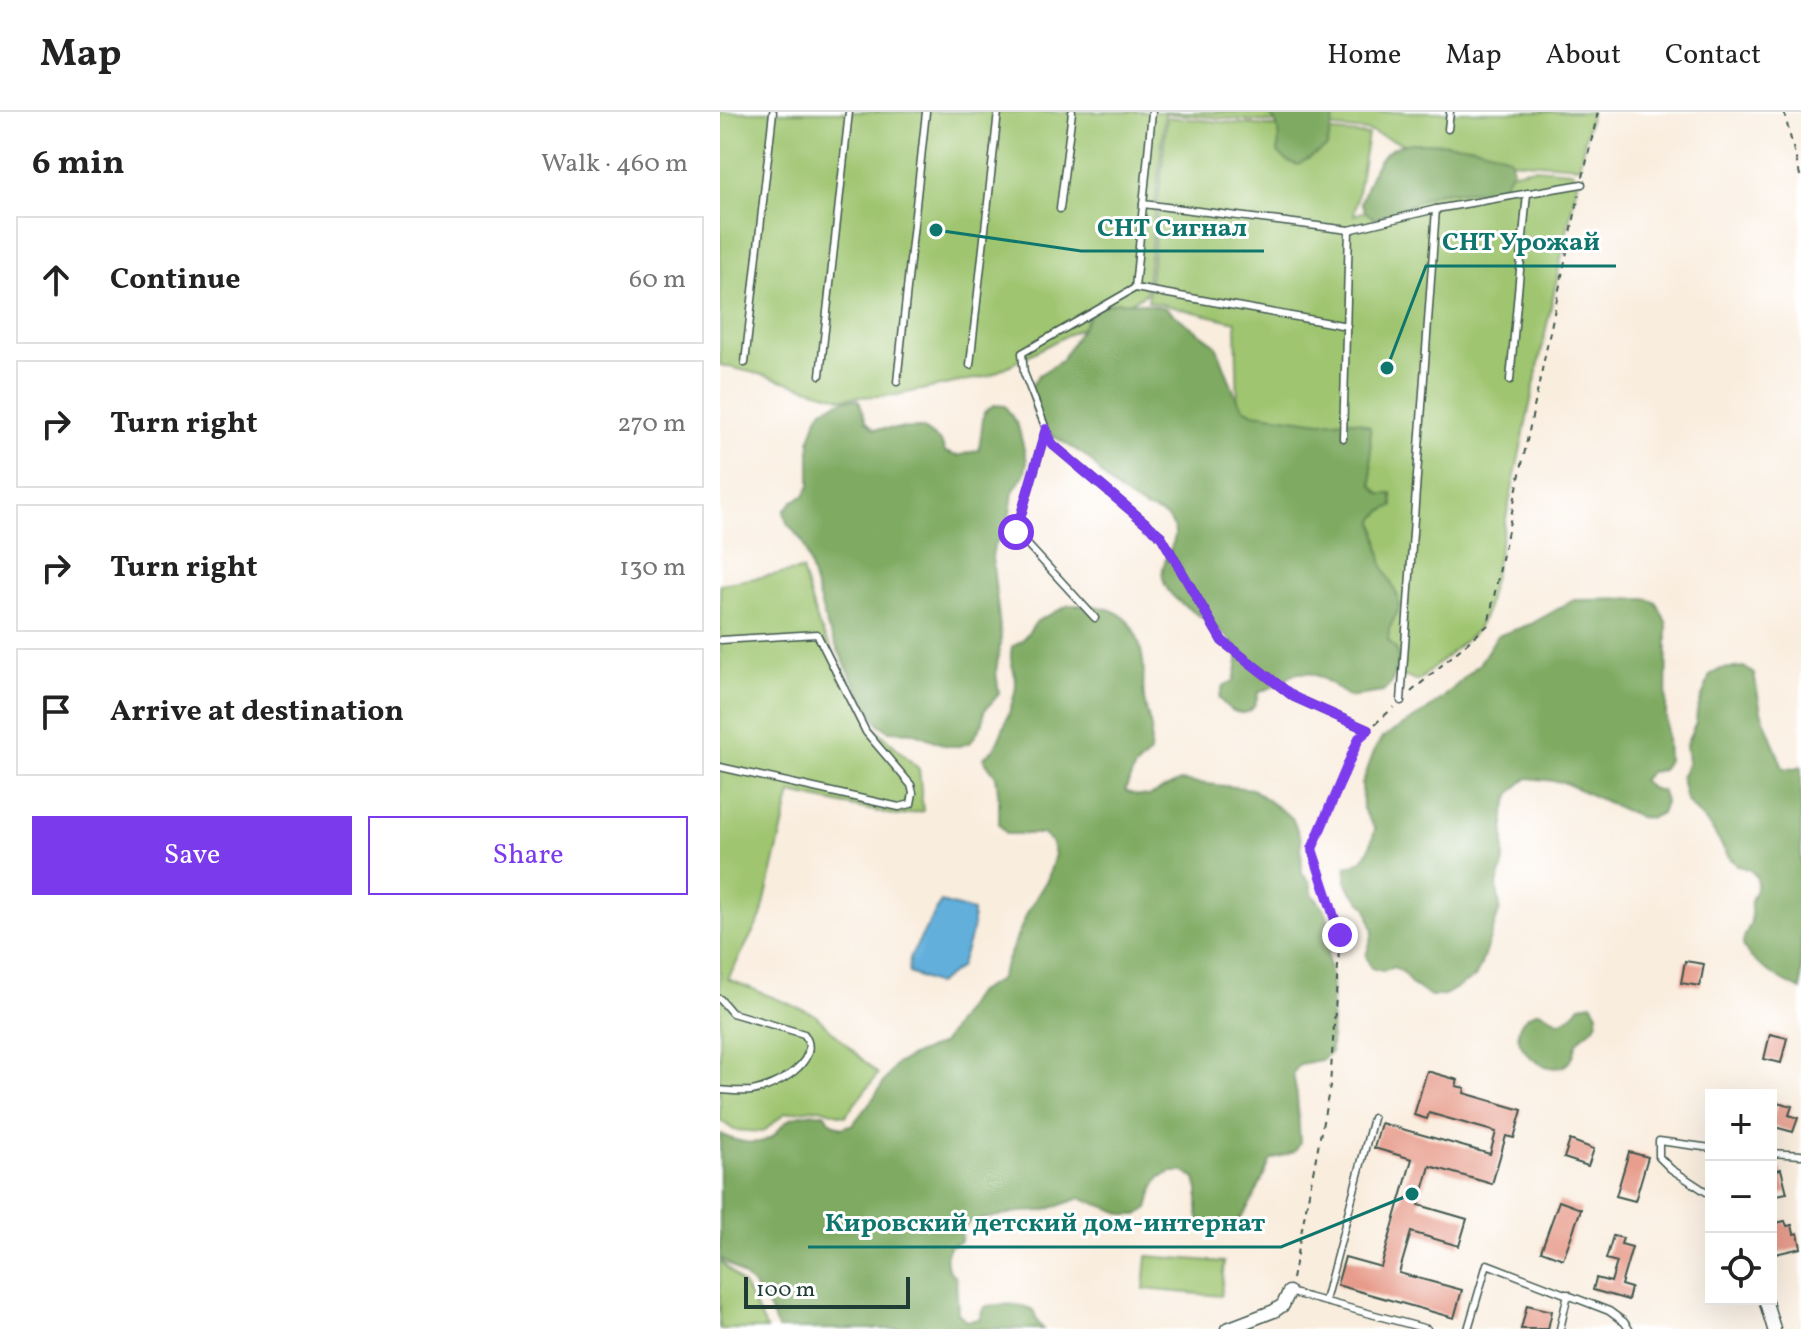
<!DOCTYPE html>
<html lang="en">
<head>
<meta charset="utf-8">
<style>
  body { margin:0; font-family:Vollkorn,serif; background:#f2f2f2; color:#222 }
  .controls { position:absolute; right:24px; bottom:24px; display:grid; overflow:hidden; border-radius:0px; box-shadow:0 8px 32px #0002 }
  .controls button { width:72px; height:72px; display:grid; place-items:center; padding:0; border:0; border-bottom:2px solid #e0e0e0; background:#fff; color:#222; font:40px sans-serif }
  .scale { position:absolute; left:24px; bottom:20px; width:166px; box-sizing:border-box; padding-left:8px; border:4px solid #1f3d34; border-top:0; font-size:22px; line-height:28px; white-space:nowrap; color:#1f3d34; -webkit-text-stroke:6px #fff; paint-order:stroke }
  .stop { position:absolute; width:24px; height:24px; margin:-18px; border:6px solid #7c3aed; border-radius:50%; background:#fff }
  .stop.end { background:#7c3aed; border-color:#fff; box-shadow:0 2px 8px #0008 }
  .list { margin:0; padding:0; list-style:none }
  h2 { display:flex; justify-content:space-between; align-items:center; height:104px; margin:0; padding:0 32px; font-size:34px }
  h2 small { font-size:26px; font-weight:400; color:#767676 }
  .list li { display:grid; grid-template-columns:52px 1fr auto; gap:24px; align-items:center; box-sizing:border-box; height:128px; margin:0 16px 16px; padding:0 16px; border:2px solid #e0e0e0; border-radius:0px }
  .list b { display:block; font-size:30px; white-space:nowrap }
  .list em { font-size:26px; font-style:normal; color:#767676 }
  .actions { display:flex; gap:16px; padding:24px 32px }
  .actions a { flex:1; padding:18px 0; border:2px solid #7c3aed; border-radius:0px; text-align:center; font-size:28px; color:#7c3aed }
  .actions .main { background:#7c3aed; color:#fff }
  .icon { flex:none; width:44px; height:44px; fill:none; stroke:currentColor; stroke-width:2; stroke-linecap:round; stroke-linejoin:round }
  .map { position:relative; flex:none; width:1081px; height:1217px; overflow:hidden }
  header { display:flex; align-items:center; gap:48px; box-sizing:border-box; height:112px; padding:0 40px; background:#fff; border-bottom:2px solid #e0e0e0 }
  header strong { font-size:38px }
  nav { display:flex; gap:44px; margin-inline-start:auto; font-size:28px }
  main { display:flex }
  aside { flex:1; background:#fff }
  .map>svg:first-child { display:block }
  .green { fill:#9fc570; stroke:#5f8152; stroke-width:2 }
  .forest { fill:#7faa62; stroke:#4f744b; stroke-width:2 }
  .water { fill:#62afdb; stroke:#407688; stroke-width:2 }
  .building { fill:#e79c8b }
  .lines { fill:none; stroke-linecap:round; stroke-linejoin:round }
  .service-casing { stroke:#40574e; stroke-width:9 }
  .minor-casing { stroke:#40574e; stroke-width:15 }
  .path { stroke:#40574e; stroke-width:2; stroke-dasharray:6 6; stroke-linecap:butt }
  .service { stroke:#fff; stroke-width:6 }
  .minor { stroke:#fff; stroke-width:12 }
  .route { stroke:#7c3aed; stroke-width:10 }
  .leader { fill:none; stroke:#0f766e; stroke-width:3 }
  .callout-dot { fill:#0f766e; stroke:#fff; stroke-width:3 }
  .callout-label { font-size:26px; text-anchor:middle; font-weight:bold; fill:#0f766e; stroke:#fff; stroke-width:6; stroke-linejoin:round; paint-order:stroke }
</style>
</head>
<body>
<header>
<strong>Map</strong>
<nav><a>Home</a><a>Map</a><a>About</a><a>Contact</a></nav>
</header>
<main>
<aside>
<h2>6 min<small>Walk · 460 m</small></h2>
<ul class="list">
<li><svg class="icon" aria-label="ahead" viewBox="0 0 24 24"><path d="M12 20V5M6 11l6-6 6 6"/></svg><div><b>Continue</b></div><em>60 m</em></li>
<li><svg class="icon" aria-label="right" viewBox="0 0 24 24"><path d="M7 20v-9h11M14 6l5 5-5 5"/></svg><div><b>Turn right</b></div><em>270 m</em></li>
<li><svg class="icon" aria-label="right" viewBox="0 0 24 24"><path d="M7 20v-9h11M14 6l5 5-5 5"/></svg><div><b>Turn right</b></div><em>130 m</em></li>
<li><svg class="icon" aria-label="arrive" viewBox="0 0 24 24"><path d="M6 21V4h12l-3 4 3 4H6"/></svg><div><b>Arrive at destination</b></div></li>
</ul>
<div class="actions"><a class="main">Save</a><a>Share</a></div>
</aside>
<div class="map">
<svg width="1081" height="1217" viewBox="0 0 1081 1217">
  <rect width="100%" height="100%" fill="#fff"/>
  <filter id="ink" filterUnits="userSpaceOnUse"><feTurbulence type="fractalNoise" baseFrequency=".0125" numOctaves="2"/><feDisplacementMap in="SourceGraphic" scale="16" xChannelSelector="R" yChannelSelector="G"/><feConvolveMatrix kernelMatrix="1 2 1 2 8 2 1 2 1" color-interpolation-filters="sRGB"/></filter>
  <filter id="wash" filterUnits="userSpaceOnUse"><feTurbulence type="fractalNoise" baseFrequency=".006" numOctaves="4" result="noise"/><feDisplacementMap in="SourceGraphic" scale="32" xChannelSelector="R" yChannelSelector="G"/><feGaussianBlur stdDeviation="1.8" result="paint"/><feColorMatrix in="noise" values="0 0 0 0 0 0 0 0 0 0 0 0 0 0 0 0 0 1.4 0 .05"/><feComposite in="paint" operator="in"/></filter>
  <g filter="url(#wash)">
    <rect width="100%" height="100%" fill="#f9edde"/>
    <g class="green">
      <path d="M 0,0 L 871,0 L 859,54 L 718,44 L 648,19 L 445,1 L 426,182 L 269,264 L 176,283 L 121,286 L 43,263 L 0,253 Z"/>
      <path d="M 447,5 L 648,23 L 634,103 L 716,76 L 814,56 L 852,59 L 858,67 L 766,500 L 756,519 L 698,569 L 666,559 L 518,303 L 516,210 L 428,189 Z"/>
      <path d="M 82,458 L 98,512 L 153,614 L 199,657 L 203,699 L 177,704 L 71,681 L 41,805 L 8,867 L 94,902 L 158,962 L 125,1004 L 100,996 L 65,1001 L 43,1020 L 14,1018 L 0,1008 L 0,472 Z"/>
      <path d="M 427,1144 L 504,1150 L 501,1184 L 424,1177 Z"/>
      <path d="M 0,1148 L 24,1174 L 47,1217 L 0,1217 Z"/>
    </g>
    <g class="forest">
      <path d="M 546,0 L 615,0 L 607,35 L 578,53 L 567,49 L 558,41 C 559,24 561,11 546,0 Z"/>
      <path d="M 694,31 C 725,31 762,31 790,46 L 793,57 L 780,78 L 719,80 L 655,107 L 646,100 L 641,90 C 648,72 655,44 675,35 C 680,32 688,32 694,31 Z"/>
      <path d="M 397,190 L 422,191 L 445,196 L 496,233 L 517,287 L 524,296 L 534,301 L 601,310 L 626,308 L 639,310 L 650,315 L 652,373 L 660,382 L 672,382 L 673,394 L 662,399 L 654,408 L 663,454 L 678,485 L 679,496 L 669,517 L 668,528 L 676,537 L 679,549 L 671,572 L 663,580 L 629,585 C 615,575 596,557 578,561 C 571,562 567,568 561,571 C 555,575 545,577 538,581 C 534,609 513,605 499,586 L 503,574 L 514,569 C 515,562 519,551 518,544 C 513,517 469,502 452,483 C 422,450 475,430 446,405 C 440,400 430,398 423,395 C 413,389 402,382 393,374 C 382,366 376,351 364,343 C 347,331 320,321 314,300 C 311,292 312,283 311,275 L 319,263 L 341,249 L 374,196 Z"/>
      <path d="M 127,287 L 139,288 L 146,309 L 154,317 L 202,316 L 221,330 L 225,340 L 237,344 L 259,338 L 264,300 L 274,293 L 285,294 L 298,314 L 307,349 L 305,361 L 293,380 L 288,415 L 274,434 L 272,445 L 281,525 L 276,560 L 279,582 L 264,599 L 263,611 L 251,630 L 240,634 L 227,634 L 193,620 L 169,619 L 159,612 L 145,593 L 107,515 L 83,430 L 67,411 L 64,399 L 73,389 L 84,384 L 90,373 L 90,328 L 97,305 L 104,296 Z"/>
      <path d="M 927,487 L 937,491 L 947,512 L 946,603 L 948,648 L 942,658 L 930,660 L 922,668 L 930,676 L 942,679 L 945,690 L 941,701 L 931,706 L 919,705 L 843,670 L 808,666 L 799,673 L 791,681 L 784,702 L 784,750 L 777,773 L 780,797 L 760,855 L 755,865 L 723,884 L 711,884 L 691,872 L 684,861 L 674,855 L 662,859 L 651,856 L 646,844 L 653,820 L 647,796 L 631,779 L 626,769 L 626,755 C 649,749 649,738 655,717 L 643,697 L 642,672 L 655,637 L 662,626 L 703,601 L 723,586 L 759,552 L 777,524 L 811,512 L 854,488 Z"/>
      <path d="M 349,493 C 394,492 416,501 423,549 C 425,561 422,574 424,586 C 425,596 429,606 431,616 C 432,625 430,633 430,641 L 414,657 L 405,679 L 416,683 L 429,684 L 460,669 L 532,677 L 572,706 L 581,727 L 582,762 L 590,770 L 592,781 L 606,800 L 609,812 L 608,847 L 612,870 L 611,940 L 601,948 L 580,952 L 573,961 L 577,984 L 580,1031 L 574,1040 L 551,1048 C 543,1064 528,1105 512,1113 C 503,1117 491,1115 481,1114 L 478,1102 L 478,1078 L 475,1067 L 464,1060 L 452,1060 L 440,1065 L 434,1075 L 428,1096 L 418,1103 L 407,1103 L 361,1086 L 323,1099 L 299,1100 L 252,1109 L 242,1117 L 241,1129 L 230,1134 L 226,1145 L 228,1157 L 236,1166 L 238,1201 L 247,1209 L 259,1207 L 264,1195 C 280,1192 298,1190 313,1198 L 317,1209 L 323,1217 L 58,1217 C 44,1181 31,1168 0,1146 L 0,1022 C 16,1030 39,1036 54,1023 C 59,1019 62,1013 67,1009 C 76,1002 92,1001 104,1001 L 111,1010 L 122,1016 L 133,1012 L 154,985 L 176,952 L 198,941 L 222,932 L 256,881 L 279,868 L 308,799 L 328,766 L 335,742 L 331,729 L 322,722 L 287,722 L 279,712 L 279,688 L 276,664 L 263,646 C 265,644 271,640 273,638 C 280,629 296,584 296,572 C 296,556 288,553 292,535 L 303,528 L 317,509 Z"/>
      <path d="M 1024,555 L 1034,562 L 1041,599 L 1063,656 L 1075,657 L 1081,654 L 1081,878 C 1066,871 1025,849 1023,832 C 1023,823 1030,816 1031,808 C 1032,802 1030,795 1031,789 C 1034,778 1038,780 1037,765 L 1029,757 L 1018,754 L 1009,745 L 991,716 L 966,688 L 961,666 L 968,650 L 966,633 L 976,611 L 977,599 L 990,563 L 1001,557 Z"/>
      <path d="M 872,891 L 878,901 C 877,905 877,910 875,913 C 871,920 861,923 857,931 C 855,936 854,944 851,948 C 829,977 766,917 819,899 L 840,910 L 852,903 L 860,893 Z"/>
    </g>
    <path class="water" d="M 221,790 L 253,799 L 253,817 L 240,855 L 217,872 L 189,861 L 190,845 Z"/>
    <g id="blocks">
      <g class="building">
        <path d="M 965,849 L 984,852 L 980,874 L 961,871 Z"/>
        <path d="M 1050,922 L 1067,926 L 1061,951 L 1044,947 Z"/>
        <path d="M 707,959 L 738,968 L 736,974 L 745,976 L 744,981 L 802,998 L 794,1026 L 786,1024 L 772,1072 L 710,1054 L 699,1093 L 747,1107 L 739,1134 L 691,1120 L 679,1161 L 742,1178 L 734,1206 L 617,1173 L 625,1145 L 661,1155 L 692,1047 L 654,1036 L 661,1011 L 770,1042 L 776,1020 L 709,1001 L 707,1007 L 694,1003 Z"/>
        <path d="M 1057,990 L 1072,994 L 1069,1003 L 1078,1006 L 1073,1020 L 1051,1014 Z"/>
        <path d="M 850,1028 L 874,1037 L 868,1054 L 844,1046 Z"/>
        <path d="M 909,1040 L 928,1045 L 915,1089 L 896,1084 Z"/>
        <path d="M 1061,1057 L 1067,1081 L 1051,1084 L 1051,1059 Z"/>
        <path d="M 839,1089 L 861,1097 L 843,1147 L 821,1139 Z"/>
        <path d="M 1065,1109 L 1067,1114 L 1072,1113 L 1074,1122 L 1078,1121 L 1081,1136 L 1051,1143 L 1051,1112 Z"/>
        <path d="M 893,1124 L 903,1126 L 901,1132 L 912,1135 L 901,1173 L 911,1176 L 908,1188 L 873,1178 L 876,1166 L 891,1170 L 897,1150 L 886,1147 Z"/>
        <path d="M 807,1193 L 832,1199 L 828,1217 L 801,1217 Z"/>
      </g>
    </g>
  </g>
  <g filter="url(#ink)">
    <use href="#blocks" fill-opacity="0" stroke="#40574e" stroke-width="2"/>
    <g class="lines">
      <defs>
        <g id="service">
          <path d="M 728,17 L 730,0"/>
          <path d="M 423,92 L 629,118 L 716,97 L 862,72"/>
          <path d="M 340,97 L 352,0"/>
          <path d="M 415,176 L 432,0"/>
          <path d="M 627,214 L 415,176 L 302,241 L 304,261 L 332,332 L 441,424 L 502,529 L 574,585 L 648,618"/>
          <path d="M 25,251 L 53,0"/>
          <path d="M 250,253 L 278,0"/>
          <path d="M 100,263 L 129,0"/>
          <path d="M 790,268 L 807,81"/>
          <path d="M 177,270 L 206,0"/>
          <path d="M 326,317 L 296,420 L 375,506"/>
          <path d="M 623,326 L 629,118"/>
          <path d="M 681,589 L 716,97"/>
          <path d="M 0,655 L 179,695 L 191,692 L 193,681 L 191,673 L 146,620 L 97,522 L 1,528"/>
          <path d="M 0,887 L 12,901 L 84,922 C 104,949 55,975 32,979 C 21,980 11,979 0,978"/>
          <path d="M 991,1036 L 939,1029 L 939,1045 L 951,1057 L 991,1083"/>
          <path d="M 1051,1041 L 1081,1043"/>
          <path d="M 569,1180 L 707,1217"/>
          <path d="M 605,1189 L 653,1006"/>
          <path d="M 748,1217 L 767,1152 L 889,1199 L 904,1210 L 909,1217"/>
          <path d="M 840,1217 L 848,1182"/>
        </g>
        <g id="minor">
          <path d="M 1045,1187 L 1054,1217"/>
          <path d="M 507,1217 L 554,1199 L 563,1193 L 569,1180"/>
        </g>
      </defs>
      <use href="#service" class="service-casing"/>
      <use href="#minor" class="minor-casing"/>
      <g class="path">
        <path d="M 1064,0 L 1081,67"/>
        <path d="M 863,65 L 878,0"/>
        <path d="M 691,580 L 768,513 L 859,83"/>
        <path d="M 655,612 L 674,595"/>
        <path d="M 572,1167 L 610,974 L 620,823 L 592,737 L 641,624"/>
      </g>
      <use href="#service" class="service"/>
      <use href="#minor" class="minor"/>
    </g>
  </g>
  <g class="lines" filter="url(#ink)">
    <path class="route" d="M 296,420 L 326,317 L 332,332 L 441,424 L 502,529 L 574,585 L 648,618 L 639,626 L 592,737 L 620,823"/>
  </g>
  <path class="leader" d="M216 118L361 139H544M667 256L706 154H896M692 1082L561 1135H88"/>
  <g class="callout-dot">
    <circle cx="216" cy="118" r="8"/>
    <circle cx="667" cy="256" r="8"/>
    <circle cx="692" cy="1082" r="8"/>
  </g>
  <g class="callout-label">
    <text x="452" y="124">СНТ Сигнал</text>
    <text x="801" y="138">СНТ Урожай</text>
    <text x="325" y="1119">Кировский детский дом-интернат</text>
  </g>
</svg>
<div class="controls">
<button>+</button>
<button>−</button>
<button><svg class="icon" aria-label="locate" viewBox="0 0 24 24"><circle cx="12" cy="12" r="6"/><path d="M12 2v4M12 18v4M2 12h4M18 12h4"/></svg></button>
</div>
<div class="scale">100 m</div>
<div class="stop" style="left:296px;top:420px"></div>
<div class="stop end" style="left:620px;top:823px"></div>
</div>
</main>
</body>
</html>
